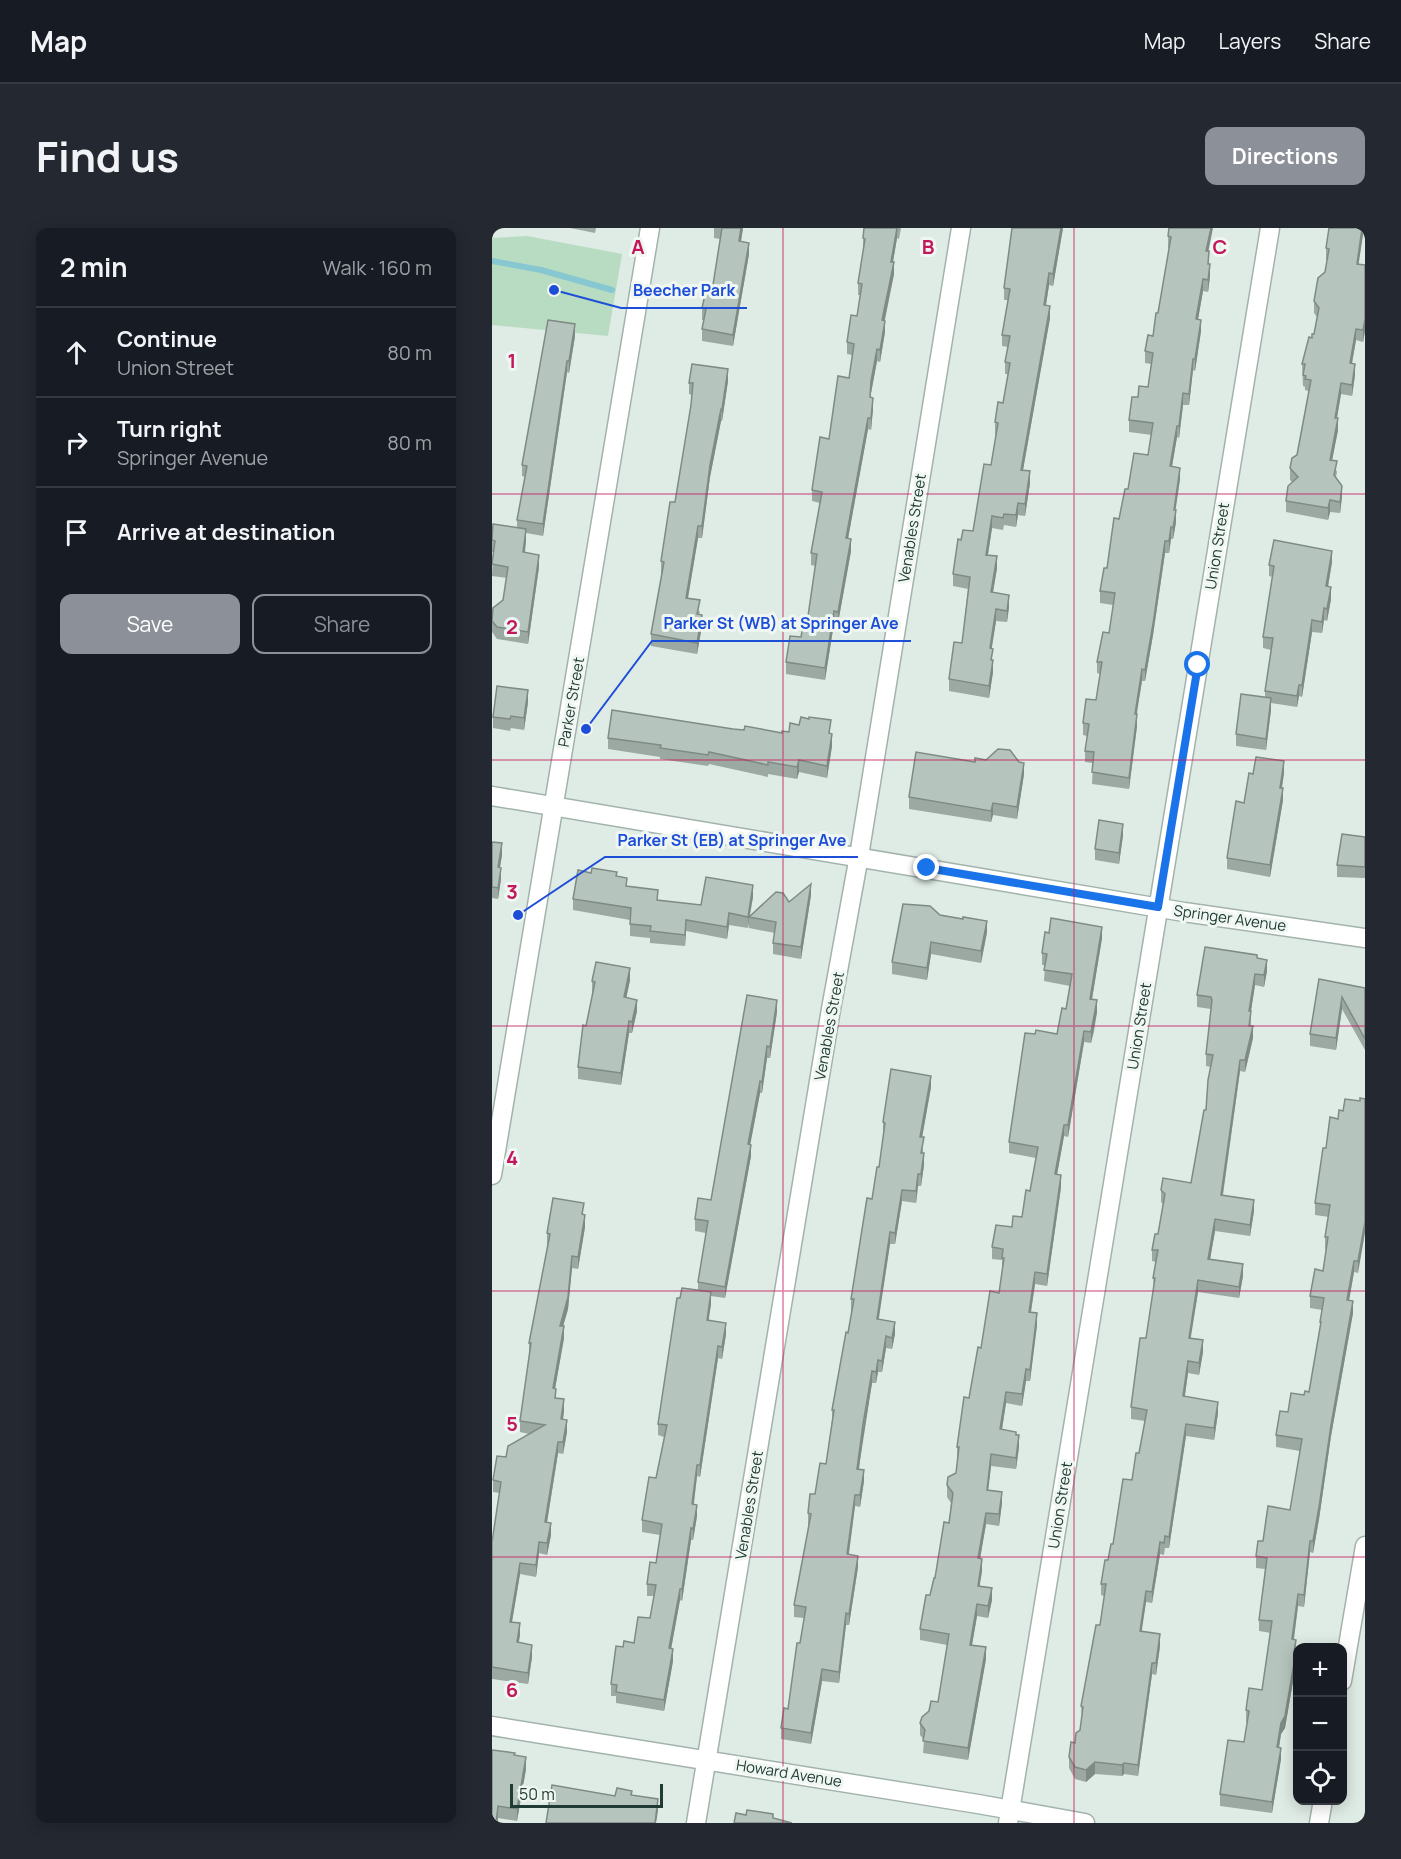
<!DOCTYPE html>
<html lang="en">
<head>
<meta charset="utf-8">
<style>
  body { margin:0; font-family:Manrope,sans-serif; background:#242831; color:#f1f3f6 }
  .controls { position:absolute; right:18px; bottom:18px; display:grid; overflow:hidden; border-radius:12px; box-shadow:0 3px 15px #0003 }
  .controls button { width:54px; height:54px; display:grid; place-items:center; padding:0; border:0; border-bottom:2px solid #363941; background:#171b24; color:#f1f3f6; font:30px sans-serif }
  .scale { position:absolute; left:18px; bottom:15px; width:153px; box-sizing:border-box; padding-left:6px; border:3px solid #203b33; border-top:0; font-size:16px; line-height:21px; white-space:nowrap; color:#203b33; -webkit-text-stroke:4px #f0f7f3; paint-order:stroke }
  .stop { position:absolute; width:18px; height:18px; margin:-14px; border:4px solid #1a73e8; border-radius:50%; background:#fff }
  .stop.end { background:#1a73e8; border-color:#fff; box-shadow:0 2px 6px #0008 }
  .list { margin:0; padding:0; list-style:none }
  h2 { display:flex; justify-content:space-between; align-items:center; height:78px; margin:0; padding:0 24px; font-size:26px }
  h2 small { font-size:20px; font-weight:400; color:#9ea1a6 }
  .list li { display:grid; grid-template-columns:39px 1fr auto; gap:18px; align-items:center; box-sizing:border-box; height:90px; padding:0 24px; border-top:2px solid #363941 }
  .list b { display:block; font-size:22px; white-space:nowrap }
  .list p { margin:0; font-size:20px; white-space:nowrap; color:#9ea1a6 }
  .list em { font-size:20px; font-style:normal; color:#9ea1a6 }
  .actions { display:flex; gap:12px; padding:18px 24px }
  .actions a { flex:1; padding:14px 0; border:2px solid #8c9099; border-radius:12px; text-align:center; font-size:21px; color:#8c9099 }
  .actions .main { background:#8c9099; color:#fff }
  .icon { flex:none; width:33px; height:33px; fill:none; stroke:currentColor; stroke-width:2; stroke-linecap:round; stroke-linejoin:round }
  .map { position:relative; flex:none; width:873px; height:1595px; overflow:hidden; border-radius:12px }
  header { display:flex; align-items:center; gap:36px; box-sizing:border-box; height:84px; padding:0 30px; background:#171b24; border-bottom:2px solid #363941 }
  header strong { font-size:28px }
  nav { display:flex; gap:33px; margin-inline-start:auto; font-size:21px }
  .intro { display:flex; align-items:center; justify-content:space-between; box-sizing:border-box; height:144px; padding:0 36px }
  h1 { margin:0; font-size:42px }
  .button { padding:15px 27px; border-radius:12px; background:#8c9099; color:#fff; font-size:21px; font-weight:700 }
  main { display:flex; gap:36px; padding:0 36px }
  aside { flex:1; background:#171b24; border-radius:12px; box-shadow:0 3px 15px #0003 }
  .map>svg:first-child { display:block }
  .green { fill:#b7dcc1 }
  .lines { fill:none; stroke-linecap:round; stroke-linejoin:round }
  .stream { stroke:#86c7d1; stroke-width:6 }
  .minor-casing { stroke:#a2b3ac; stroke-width:21 }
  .tertiary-casing { stroke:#a2b3ac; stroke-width:21 }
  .minor { stroke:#fff; stroke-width:18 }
  .tertiary { stroke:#fff; stroke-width:18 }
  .wall { fill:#9ca9a3 }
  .shaded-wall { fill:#7f8a85 }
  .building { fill:#b5c5be; stroke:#7f8a85; stroke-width:1.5 }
  .route { stroke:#1a73e8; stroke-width:8 }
  .grid { fill:none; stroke:#c2185b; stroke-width:1.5; stroke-opacity:0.55 }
  .labels { text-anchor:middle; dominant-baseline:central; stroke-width:6; stroke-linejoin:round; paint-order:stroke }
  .street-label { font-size:15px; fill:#203b33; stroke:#f0f7f3 }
  .grid-label { font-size:20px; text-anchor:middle; font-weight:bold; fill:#c2185b; stroke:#f0f7f3; stroke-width:6; stroke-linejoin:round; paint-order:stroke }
  .leader { fill:none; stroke:#1d4ed8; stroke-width:2 }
  .callout-dot { fill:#1d4ed8; stroke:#f0f7f3; stroke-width:2 }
  .callout-label { font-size:16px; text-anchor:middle; font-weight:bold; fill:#1d4ed8; stroke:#f0f7f3; stroke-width:6; stroke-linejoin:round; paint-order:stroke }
</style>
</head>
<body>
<header>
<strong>Map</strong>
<nav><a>Map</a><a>Layers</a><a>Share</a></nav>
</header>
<div class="intro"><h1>Find us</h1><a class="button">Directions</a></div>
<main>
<aside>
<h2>2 min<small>Walk · 160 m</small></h2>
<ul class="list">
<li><svg class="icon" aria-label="ahead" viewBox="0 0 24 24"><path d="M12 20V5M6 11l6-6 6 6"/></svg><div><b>Continue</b><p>Union Street</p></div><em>80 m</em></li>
<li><svg class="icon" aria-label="right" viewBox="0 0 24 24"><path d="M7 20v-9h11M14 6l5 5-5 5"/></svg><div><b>Turn right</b><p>Springer Avenue</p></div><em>80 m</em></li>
<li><svg class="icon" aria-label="arrive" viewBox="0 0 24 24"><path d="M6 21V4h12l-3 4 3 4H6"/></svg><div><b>Arrive at destination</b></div></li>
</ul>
<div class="actions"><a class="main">Save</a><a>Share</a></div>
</aside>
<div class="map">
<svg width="873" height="1595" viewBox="0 0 873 1595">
  <rect width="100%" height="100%" fill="#dfebe5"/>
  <path class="green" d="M 35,8 L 130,26 L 116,108 L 0,97 L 0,10 Z"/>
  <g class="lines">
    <path class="stream" d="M 0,33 L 49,42 L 120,62"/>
    <defs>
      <g id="minor">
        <path d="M 850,1453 L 873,1318"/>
        <path d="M 0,1498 L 486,1576 L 593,1595"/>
        <path d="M 204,1595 L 339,781 L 367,628 L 469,0"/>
        <path d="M 516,1595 L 778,0"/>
        <path d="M 827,1595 L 831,1572"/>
      </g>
      <g id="tertiary">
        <path d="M 0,568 L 692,684 L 873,710"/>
        <path d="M 0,947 L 158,0"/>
      </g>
    </defs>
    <use href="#minor" class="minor-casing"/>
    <use href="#tertiary" class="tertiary-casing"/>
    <use href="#minor" class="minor"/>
    <use href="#tertiary" class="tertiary"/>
  </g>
  <g class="wall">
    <path d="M 78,0 L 104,0 L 103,5 Z"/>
    <path d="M 222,0 L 251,0 L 249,13 L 257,26 L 241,118 L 210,113 L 210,101 L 212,92 L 210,92 L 210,80 L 220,63 L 228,11 L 222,10 Z"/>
    <path d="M 372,0 L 409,0 L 407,11 L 405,10 L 401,34 L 402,46 L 393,92 L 393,104 L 388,134 L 385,133 L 379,165 L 379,169 L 381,181 L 379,202 L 376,201 L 356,310 L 359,323 L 346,395 L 342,395 L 333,452 L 294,446 L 294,434 L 309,409 L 316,388 L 324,338 L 319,337 L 319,325 L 328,275 L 320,273 L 320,262 L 357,150 L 360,127 L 355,126 L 355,114 L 365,88 L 368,67 L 366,67 L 366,55 L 372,22 L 371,22 L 371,10 Z"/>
    <path d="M 520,0 L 571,0 L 561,58 L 557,57 L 554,77 L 558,90 L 531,242 L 538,255 L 533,288 L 526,287 L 524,299 L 512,297 L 511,302 L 500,300 L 496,327 L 505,340 L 501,364 L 517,379 L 515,394 L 504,393 L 499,421 L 501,444 L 497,470 L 457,463 L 457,451 L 470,415 L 476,361 L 461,358 L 461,346 L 469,312 L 481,303 L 499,237 L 504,206 L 503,206 L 503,194 L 511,175 L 516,146 L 513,146 L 513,134 L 516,119 L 510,118 L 510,107 L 516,72 L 512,72 L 512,60 Z"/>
    <path d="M 677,0 L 716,23 L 718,48 L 716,64 L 711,63 L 706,91 L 709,103 L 703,143 L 701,142 L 697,177 L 691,177 L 687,210 L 685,209 L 680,238 L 688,251 L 683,282 L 684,294 L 681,311 L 679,311 L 677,325 L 673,325 L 661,407 L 653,453 L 650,453 L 644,486 L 645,498 L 637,561 L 600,556 L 601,535 L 593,534 L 593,523 L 595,508 L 591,507 L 591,495 L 604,472 L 608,446 L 605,445 L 605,434 L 617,405 L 621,377 L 608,375 L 608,363 L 615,340 L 627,291 L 636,261 L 656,227 L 660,207 L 637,204 L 637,192 L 646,169 L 656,159 L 659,136 L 653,135 L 653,123 L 661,108 L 666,85 L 677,20 L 676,20 L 676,8 Z"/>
    <path d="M 872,0 L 866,36 L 873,37 L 873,103 L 871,114 L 864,112 L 860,135 L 863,147 L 860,168 L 849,166 L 845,190 L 846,202 L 840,232 L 845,244 L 844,249 L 850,269 L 848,285 L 838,284 L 836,292 L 794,284 L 794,273 L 800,254 L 798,252 L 798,240 L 805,227 L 817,163 L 813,162 L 813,159 L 811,158 L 810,136 L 820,110 L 822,106 L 825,89 L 822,85 L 822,73 L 833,44 L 835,32 L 834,32 L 834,20 Z"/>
    <path d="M 83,108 L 77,145 L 75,144 L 51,308 L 34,305 L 34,313 L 33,325 L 47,339 L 36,416 L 5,411 L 0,404 L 0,387 L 11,372 L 15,350 L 0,348 L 1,324 L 0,324 L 0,312 L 25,300 L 25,292 L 33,249 L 30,248 L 30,237 Z"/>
    <path d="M 236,153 L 230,193 L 229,193 L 218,249 L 210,310 L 206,310 L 196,370 L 208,384 L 207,386 L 210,398 L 205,426 L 159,418 L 159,406 L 170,345 L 169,345 L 169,333 L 183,274 L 199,177 L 200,167 L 197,166 L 197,155 Z"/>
    <path d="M 840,334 L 836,359 L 839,371 L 835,393 L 832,392 L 830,405 L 820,404 L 810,469 L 807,468 L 805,479 L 779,475 L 779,482 L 774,522 L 744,518 L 744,506 L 773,469 L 773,463 L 779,422 L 771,420 L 771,409 L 781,349 L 777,348 L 777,337 Z"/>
    <path d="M 36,474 L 32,502 L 19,500 L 18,503 L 1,500 L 1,489 Z"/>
    <path d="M 241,501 L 290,505 L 339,506 L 340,518 L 335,550 L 307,544 L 305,551 L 276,546 L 276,549 L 217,536 L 216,538 L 168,531 L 168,529 L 116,521 L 116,510 Z"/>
    <path d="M 792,545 L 790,560 L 791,572 L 778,649 L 735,641 L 735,630 L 761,546 Z"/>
    <path d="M 532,546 L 525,591 L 501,587 L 499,594 L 417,581 L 417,569 Z"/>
    <path d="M 631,607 L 627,636 L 603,632 L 603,621 Z"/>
    <path d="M 873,609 L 873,650 L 845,649 L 845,637 Z"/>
    <path d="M 0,614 L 10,627 L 8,639 L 9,651 L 6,671 L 0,670 Z"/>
    <path d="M 125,648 L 135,658 L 166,672 L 209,677 L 261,669 L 258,688 L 319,667 L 309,731 L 281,726 L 281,715 L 283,705 L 257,700 L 257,695 L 256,700 L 237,697 L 235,711 L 194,703 L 193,718 L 158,715 L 158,710 L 138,708 L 138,692 L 81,682 L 81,671 Z"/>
    <path d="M 448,687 L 495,704 L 489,735 L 439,726 L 435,752 L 400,746 L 400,734 Z"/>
    <path d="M 610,710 L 600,771 L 605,784 L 602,804 L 599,815 L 592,814 L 576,909 L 572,908 L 565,946 L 569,959 L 555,1058 L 543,1056 L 539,1084 L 545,1097 L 538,1153 L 534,1153 L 530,1178 L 514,1175 L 510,1202 L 524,1207 L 527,1219 L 524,1241 L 499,1238 L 496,1262 L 510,1275 L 507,1298 L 494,1296 L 488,1331 L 490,1343 L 487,1358 L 500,1372 L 496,1390 L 485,1388 L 480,1417 L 494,1431 L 476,1532 L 431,1525 L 432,1512 L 428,1507 L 428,1495 L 437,1483 L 446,1474 L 455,1417 L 428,1412 L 428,1401 L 443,1350 L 457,1295 L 459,1275 L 455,1269 L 455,1257 L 464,1245 L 466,1230 L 465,1230 L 465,1219 L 489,1120 L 507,1065 L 510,1042 L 510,1032 L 500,1031 L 500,1019 L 530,989 L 538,963 L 544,930 L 517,925 L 517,914 L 543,806 L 565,806 L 574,781 L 578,758 L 552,753 L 553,737 L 550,737 L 550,725 Z"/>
    <path d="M 765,730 L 775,743 L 772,759 L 763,757 L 759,783 L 759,798 L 761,810 L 753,844 L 748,843 L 731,967 L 762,983 L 758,1008 L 723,1003 L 718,1031 L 751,1048 L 747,1070 L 706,1064 L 698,1110 L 711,1124 L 707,1147 L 696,1145 L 693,1168 L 726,1185 L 722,1212 L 694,1208 L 677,1320 L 673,1320 L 672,1327 L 668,1326 L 660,1375 L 654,1374 L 649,1403 L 668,1418 L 664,1447 L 660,1446 L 646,1548 L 632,1546 L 630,1548 L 603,1546 L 594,1554 L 583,1551 L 577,1540 L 577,1529 L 588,1502 L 590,1490 L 589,1478 L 608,1397 L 612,1368 L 609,1367 L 609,1356 L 647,1225 L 653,1193 L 639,1191 L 639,1179 L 654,1110 L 662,1061 L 661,1050 L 664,1034 L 660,1033 L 660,1022 L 666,1006 L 671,976 L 669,974 L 669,962 L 699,955 L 714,882 L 719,839 L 714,838 L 714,826 L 719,781 L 705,779 L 705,767 Z"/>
    <path d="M 827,751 L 873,760 L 873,822 L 850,781 L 844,822 L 818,818 L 818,806 Z"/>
    <path d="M 138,752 L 134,770 L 145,783 L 140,805 L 137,805 L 129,857 L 86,851 L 86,839 L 101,765 L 100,765 L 100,753 Z"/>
    <path d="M 285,784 L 278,830 L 275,830 L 270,865 L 268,865 L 264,886 L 258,917 L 259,928 L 233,1070 L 219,1068 L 219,1076 L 216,1092 L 234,1106 L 230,1131 L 226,1130 L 208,1249 L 205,1248 L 202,1276 L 205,1288 L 201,1312 L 199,1312 L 190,1373 L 188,1372 L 179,1421 L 181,1433 L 172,1483 L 124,1475 L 124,1468 L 119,1468 L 119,1456 L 131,1419 L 142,1415 L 158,1390 L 162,1368 L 155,1368 L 155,1356 L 164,1335 L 168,1307 L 150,1304 L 150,1292 L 164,1250 L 172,1209 L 166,1207 L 166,1196 L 188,1070 L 206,1062 L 206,1054 L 214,1005 L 203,1003 L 203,991 L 219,972 Z"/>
    <path d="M 439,859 L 430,909 L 432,937 L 429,958 L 426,958 L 424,975 L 410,973 L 403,1016 L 398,1016 L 386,1091 L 403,1106 L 400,1121 L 394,1120 L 390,1144 L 386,1144 L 384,1155 L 380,1155 L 371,1208 L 367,1241 L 372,1253 L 368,1279 L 363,1278 L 357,1326 L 366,1339 L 357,1397 L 354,1397 L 347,1455 L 330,1453 L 319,1516 L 289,1511 L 289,1500 L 296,1481 L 312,1390 L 302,1389 L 302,1377 L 317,1297 L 316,1297 L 316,1285 L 323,1266 L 334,1236 L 340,1192 L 340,1182 L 360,1083 L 359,1083 L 359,1071 L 387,939 L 392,906 L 391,906 L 391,894 Z"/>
    <path d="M 868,873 L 866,1045 L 862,1044 L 857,1072 L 861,1085 L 839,1208 L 827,1291 L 821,1325 L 818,1324 L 812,1379 L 806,1378 L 802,1411 L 804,1412 L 804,1436 L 793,1500 L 789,1506 L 787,1520 L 789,1531 L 780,1585 L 728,1578 L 728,1566 L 752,1514 L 755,1494 L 754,1494 L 754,1482 L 770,1462 L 779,1405 L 767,1403 L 767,1392 L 773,1341 L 764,1340 L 764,1328 L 771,1313 L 798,1282 L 808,1223 L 784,1219 L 784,1207 L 796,1184 L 812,1167 L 817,1164 L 828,1103 L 828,1094 L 830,1082 L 818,1080 L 818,1068 L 831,1043 L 834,1021 L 833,1021 L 833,1009 L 837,989 L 823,987 L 823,975 L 834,920 L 846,891 L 851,883 Z"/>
    <path d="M 92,987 L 93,999 L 86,1041 L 80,1040 L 76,1081 L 71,1098 L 72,1110 L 63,1161 L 64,1170 L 72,1183 L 71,1192 L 75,1204 L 71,1226 L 66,1225 L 55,1295 L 59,1307 L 55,1327 L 47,1325 L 44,1349 L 28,1346 L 20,1394 L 28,1407 L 26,1415 L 40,1429 L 36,1456 L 0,1451 L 0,1314 L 8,1265 L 1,1264 L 1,1252 L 14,1229 L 37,1206 L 28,1204 L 28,1193 L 37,1127 L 37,1115 L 56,1017 L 55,1017 L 55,1005 Z"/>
    <path d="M 23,1527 L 34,1541 L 25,1593 L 6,1590 L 5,1595 L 0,1595 Z"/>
  </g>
  <g class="shaded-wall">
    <path d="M 249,0 L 251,0 L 247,25 L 247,13 Z"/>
    <path d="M 405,0 L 405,10 L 399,45 L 399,34 Z"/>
    <path d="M 569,0 L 571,0 L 561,58 L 561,46 Z"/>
    <path d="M 719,0 L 721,0 L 714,35 L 714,23 Z"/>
    <path d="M 870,0 L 872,0 L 865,47 L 865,36 Z"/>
    <path d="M 257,15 L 257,26 L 241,118 L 241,107 Z"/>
    <path d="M 402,34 L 402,46 L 390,104 L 390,92 Z"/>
    <path d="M 718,36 L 718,48 L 716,64 L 716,52 Z"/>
    <path d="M 557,45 L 557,57 L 552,89 L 552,77 Z"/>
    <path d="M 711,51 L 711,63 L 704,103 L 704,91 Z"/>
    <path d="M 558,78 L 558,90 L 529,253 L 529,242 Z"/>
    <path d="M 873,91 L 873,103 L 871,114 L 871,102 Z"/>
    <path d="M 709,92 L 709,103 L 703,143 L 703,131 Z"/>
    <path d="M 393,93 L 393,104 L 388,134 L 388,122 Z"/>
    <path d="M 83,96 L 83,108 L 77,145 L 77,133 Z"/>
    <path d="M 864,101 L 864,112 L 858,146 L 858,135 Z"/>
    <path d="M 385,121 L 385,133 L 379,165 L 378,181 L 379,153 Z"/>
    <path d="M 701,131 L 701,142 L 697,177 L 697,166 Z"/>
    <path d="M 75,133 L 75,144 L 51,308 L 51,296 Z"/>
    <path d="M 863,136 L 863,147 L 860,168 L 860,157 Z"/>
    <path d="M 236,141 L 236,153 L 230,193 L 230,181 Z"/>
    <path d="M 849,155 L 849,166 L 843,201 L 843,190 Z"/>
    <path d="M 691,165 L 691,177 L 687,210 L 687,198 Z"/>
    <path d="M 381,170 L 381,181 L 379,202 L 379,190 Z"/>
    <path d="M 229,181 L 229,193 L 218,249 L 210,310 L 210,298 L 218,237 Z"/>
    <path d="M 376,190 L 376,201 L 354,322 L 354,310 Z"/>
    <path d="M 846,190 L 846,202 L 838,243 L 838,232 Z"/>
    <path d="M 685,198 L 685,209 L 678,250 L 678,238 Z"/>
    <path d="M 688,240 L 688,251 L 682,293 L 682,282 Z"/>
    <path d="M 538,243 L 538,255 L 533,288 L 533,276 Z"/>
    <path d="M 850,258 L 850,269 L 848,285 L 848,274 Z"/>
    <path d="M 838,272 L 838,284 L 836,292 L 836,280 Z"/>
    <path d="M 526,275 L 526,287 L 524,299 L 524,287 Z"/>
    <path d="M 684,282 L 684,294 L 681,311 L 681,300 Z"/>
    <path d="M 500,288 L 500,300 L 494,338 L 494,327 Z"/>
    <path d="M 206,298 L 206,310 L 194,381 L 194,370 Z"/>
    <path d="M 679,299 L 679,311 L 677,325 L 677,313 Z"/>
    <path d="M 34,301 L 34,313 L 31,336 L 31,324 Z"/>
    <path d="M 359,311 L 359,323 L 346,395 L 346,384 Z"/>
    <path d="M 673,313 L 673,325 L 661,407 L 653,453 L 653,442 Z"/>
    <path d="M 840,323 L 840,334 L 834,370 L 834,358 Z"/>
    <path d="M 47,327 L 47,339 L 36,416 L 36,404 Z"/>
    <path d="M 505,328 L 505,340 L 499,376 L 499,364 Z"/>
    <path d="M 839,359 L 839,371 L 835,393 L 835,381 Z"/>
    <path d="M 517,367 L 517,379 L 515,394 L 515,383 Z"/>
    <path d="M 832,380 L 832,392 L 830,405 L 830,394 Z"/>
    <path d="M 504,381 L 504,393 L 498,432 L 498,420 Z"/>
    <path d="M 342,383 L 342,395 L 333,452 L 333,440 Z"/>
    <path d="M 210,387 L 210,398 L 205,426 L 205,415 Z"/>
    <path d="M 820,392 L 820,404 L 810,469 L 810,457 Z"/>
    <path d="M 501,432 L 501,444 L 497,470 L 497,458 Z"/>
    <path d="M 650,441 L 650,453 L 643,497 L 643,486 Z"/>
    <path d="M 807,457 L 807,468 L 805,479 L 805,468 Z"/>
    <path d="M 36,462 L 36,474 L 32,502 L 32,490 Z"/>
    <path d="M 779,470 L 779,482 L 774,522 L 774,511 Z"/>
    <path d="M 645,486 L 645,498 L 637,561 L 637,550 Z"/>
    <path d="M 340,506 L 340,518 L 335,550 L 335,538 Z"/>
    <path d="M 307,532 L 307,544 L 305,551 L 305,539 Z"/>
    <path d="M 792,533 L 792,545 L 788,571 L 788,560 Z"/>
    <path d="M 532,535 L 532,546 L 525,591 L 525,579 Z"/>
    <path d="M 791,560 L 791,572 L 778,649 L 778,637 Z"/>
    <path d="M 501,575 L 501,587 L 499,594 L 499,583 Z"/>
    <path d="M 631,596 L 631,607 L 627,636 L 627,625 Z"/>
    <path d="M 10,615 L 10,627 L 6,651 L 6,639 Z"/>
    <path d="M 9,640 L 9,651 L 6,671 L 6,660 Z"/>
    <path d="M 319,656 L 319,667 L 309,731 L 309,719 Z"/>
    <path d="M 261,657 L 261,669 L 257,689 L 256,700 L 256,689 Z"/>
    <path d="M 237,685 L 237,697 L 235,711 L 235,699 Z"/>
    <path d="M 194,692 L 194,703 L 193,718 L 193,707 Z"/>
    <path d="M 495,693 L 495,704 L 489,735 L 489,723 Z"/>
    <path d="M 610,699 L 610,710 L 598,783 L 598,771 Z"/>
    <path d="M 439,714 L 439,726 L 435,752 L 435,740 Z"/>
    <path d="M 775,732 L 775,743 L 772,759 L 772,747 Z"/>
    <path d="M 138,740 L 138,752 L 132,781 L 132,769 Z"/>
    <path d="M 763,746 L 763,757 L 757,795 L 757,783 Z"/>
    <path d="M 850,769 L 850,781 L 844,822 L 844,810 Z"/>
    <path d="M 145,772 L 145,783 L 140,805 L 140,794 Z"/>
    <path d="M 285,772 L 285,784 L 278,830 L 278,819 Z"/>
    <path d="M 605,772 L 605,784 L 599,815 L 599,804 Z"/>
    <path d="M 137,793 L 137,805 L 129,857 L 129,845 Z"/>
    <path d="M 761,798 L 761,810 L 753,844 L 753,832 Z"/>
    <path d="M 592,803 L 592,814 L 576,909 L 576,897 Z"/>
    <path d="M 275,818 L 275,830 L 270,865 L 270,854 Z"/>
    <path d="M 748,832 L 748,843 L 729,978 L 729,967 Z"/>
    <path d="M 439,848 L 439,859 L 428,921 L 428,909 Z"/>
    <path d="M 268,853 L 268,865 L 256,928 L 256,916 Z"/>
    <path d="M 572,897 L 572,908 L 563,958 L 563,946 Z"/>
    <path d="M 259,917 L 259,928 L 233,1070 L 233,1059 Z"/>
    <path d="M 432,925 L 432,937 L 429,958 L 429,946 Z"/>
    <path d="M 426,946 L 426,958 L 424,975 L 424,963 Z"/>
    <path d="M 569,947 L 569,959 L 555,1058 L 555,1046 Z"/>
    <path d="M 410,962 L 410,973 L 403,1016 L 403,1005 Z"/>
    <path d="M 762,972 L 762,983 L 758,1008 L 758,997 Z"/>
    <path d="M 93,987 L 93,999 L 86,1041 L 86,1029 Z"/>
    <path d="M 723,991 L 723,1003 L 716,1043 L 716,1031 Z"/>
    <path d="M 873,994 L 873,1005 L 866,1045 L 866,1033 Z"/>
    <path d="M 398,1004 L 398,1016 L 385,1103 L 385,1091 Z"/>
    <path d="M 80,1028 L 80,1040 L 76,1081 L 68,1109 L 68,1098 Z"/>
    <path d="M 862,1033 L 862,1044 L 855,1084 L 855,1072 Z"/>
    <path d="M 751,1036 L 751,1048 L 747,1070 L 747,1059 Z"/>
    <path d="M 543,1044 L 543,1056 L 537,1096 L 537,1084 Z"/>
    <path d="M 706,1052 L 706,1064 L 697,1121 L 697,1110 Z"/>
    <path d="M 219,1064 L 219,1076 L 215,1104 L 215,1092 Z"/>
    <path d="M 861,1073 L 861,1085 L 839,1208 L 827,1291 L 821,1325 L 821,1313 L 839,1197 Z"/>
    <path d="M 545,1085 L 545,1097 L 538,1153 L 538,1142 Z"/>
    <path d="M 403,1094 L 403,1106 L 400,1121 L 400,1110 Z"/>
    <path d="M 234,1095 L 234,1106 L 230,1131 L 230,1119 Z"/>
    <path d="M 72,1098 L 72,1110 L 61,1172 L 61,1160 Z"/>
    <path d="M 394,1108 L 394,1120 L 390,1144 L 390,1133 Z"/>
    <path d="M 711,1112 L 711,1124 L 707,1147 L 707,1135 Z"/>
    <path d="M 226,1118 L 226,1130 L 208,1249 L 208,1237 Z"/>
    <path d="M 386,1132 L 386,1144 L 384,1155 L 384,1144 Z"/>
    <path d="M 696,1133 L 696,1145 L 691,1180 L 691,1168 Z"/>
    <path d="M 534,1141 L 534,1153 L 530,1178 L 530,1166 Z"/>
    <path d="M 380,1143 L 380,1155 L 365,1252 L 365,1241 Z"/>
    <path d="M 514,1164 L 514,1175 L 508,1213 L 508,1201 Z"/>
    <path d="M 72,1171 L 72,1183 L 69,1203 L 69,1191 Z"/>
    <path d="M 726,1174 L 726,1185 L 722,1212 L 722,1200 Z"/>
    <path d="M 75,1192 L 75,1204 L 71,1226 L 71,1214 Z"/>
    <path d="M 694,1196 L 694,1208 L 677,1320 L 677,1309 Z"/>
    <path d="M 527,1207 L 527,1219 L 524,1241 L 524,1230 Z"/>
    <path d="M 66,1214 L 66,1225 L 53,1306 L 53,1294 Z"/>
    <path d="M 499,1226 L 499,1238 L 495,1273 L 495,1262 Z"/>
    <path d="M 205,1237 L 205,1248 L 200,1288 L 200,1276 Z"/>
    <path d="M 372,1242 L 372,1253 L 368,1279 L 368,1267 Z"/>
    <path d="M 510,1264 L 510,1275 L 507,1298 L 507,1286 Z"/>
    <path d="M 363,1267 L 363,1278 L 355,1338 L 355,1326 Z"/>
    <path d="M 205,1277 L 205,1288 L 201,1312 L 201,1301 Z"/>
    <path d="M 494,1285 L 494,1296 L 486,1342 L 486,1330 Z"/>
    <path d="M 59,1295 L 59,1307 L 55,1327 L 55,1315 Z"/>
    <path d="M 199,1300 L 199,1312 L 190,1373 L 190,1361 Z"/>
    <path d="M 818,1313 L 818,1324 L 812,1379 L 812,1367 Z"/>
    <path d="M 47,1314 L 47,1325 L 44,1349 L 44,1337 Z"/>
    <path d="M 668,1314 L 668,1326 L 660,1375 L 660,1364 Z"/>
    <path d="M 366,1328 L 366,1339 L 357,1397 L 357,1386 Z"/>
    <path d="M 490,1331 L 490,1343 L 486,1369 L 486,1358 Z"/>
    <path d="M 28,1335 L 28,1346 L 18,1405 L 18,1394 Z"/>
    <path d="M 500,1360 L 500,1372 L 496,1390 L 496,1378 Z"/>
    <path d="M 188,1361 L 188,1372 L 177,1432 L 177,1420 Z"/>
    <path d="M 654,1363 L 654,1374 L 648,1415 L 648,1403 Z"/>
    <path d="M 806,1366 L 806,1378 L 800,1423 L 800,1411 Z"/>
    <path d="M 485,1376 L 485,1388 L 478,1428 L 478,1417 Z"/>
    <path d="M 354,1385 L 354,1397 L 347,1455 L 347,1444 Z"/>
    <path d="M 28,1395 L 28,1407 L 25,1426 L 25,1414 Z"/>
    <path d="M 668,1406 L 668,1418 L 664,1447 L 664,1435 Z"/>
    <path d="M 40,1417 L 40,1429 L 36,1456 L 36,1445 Z"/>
    <path d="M 494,1419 L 494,1431 L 476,1532 L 476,1520 Z"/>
    <path d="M 181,1421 L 181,1433 L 172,1483 L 172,1472 Z"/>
    <path d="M 804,1424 L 804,1436 L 793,1500 L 789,1506 L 785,1531 L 785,1519 L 789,1495 Z"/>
    <path d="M 660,1435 L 660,1446 L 646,1548 L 646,1537 Z"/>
    <path d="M 330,1441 L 330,1453 L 319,1516 L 319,1505 Z"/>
    <path d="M 789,1520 L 789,1531 L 780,1585 L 780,1574 Z"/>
    <path d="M 34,1529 L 34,1541 L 25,1593 L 25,1581 Z"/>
    <path d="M 603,1534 L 603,1546 L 594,1554 L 594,1542 Z"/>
    <path d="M 632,1535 L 632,1546 L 630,1548 L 630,1537 Z"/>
    <path d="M 166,1571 L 166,1583 L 164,1595 L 163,1595 Z"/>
    <path d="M 6,1578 L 6,1590 L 5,1595 L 4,1595 Z"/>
  </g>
  <g class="building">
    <path d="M 230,0 L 249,0 L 247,13 L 257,15 L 241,107 L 210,101 L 214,81 L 210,80 L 214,62 L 220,63 Z"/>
    <path d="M 372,0 L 405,0 L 399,34 L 402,34 L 390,92 L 393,93 L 388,122 L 385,121 L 379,153 L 378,169 L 381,170 L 379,190 L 376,190 L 354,310 L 359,311 L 346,384 L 342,383 L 333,440 L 294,434 L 298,408 L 309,409 L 313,387 L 316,388 L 325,326 L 319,325 L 330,264 L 320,262 L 328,209 L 337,211 L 346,148 L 357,150 L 362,116 L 355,114 L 359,87 L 365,88 L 370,56 L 366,55 L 373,11 L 371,10 Z"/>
    <path d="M 520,0 L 569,0 L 561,46 L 557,45 L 552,77 L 558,78 L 529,242 L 538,243 L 533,276 L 526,275 L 524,287 L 512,286 L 511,290 L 500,288 L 494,327 L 505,328 L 499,364 L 517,367 L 515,383 L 504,381 L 498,420 L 501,421 L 499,432 L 501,432 L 497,458 L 457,451 L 462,414 L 470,415 L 478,349 L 461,346 L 466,311 L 469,312 L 471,302 L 481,303 L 492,236 L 499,237 L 506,195 L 503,194 L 506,174 L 511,175 L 518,135 L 513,134 L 518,108 L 510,107 L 518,61 L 512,60 Z"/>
    <path d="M 677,0 L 719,0 L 714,23 L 717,23 L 716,36 L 718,36 L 716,52 L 711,51 L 704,91 L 709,92 L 703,131 L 701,131 L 697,166 L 691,165 L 687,198 L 685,198 L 678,238 L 688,240 L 682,282 L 684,282 L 681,300 L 679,299 L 677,313 L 673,313 L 661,396 L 653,442 L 650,441 L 643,486 L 645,486 L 637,550 L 600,544 L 602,524 L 593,523 L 597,496 L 591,495 L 594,471 L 604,472 L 610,434 L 605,434 L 611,404 L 617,405 L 623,365 L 608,363 L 612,340 L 615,340 L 622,290 L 627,291 L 633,261 L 636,261 L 642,225 L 656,227 L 661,195 L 637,192 L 640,169 L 646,169 L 647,158 L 656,159 L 661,125 L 653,123 L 656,107 L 661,108 L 664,85 L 666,85 L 679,9 L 676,8 Z"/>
    <path d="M 837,0 L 870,0 L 865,36 L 873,37 L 873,91 L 871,102 L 864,101 L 858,135 L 863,136 L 860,157 L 849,155 L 843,190 L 846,190 L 838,232 L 845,233 L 842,247 L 850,258 L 848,274 L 838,272 L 836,280 L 794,273 L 796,258 L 806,249 L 798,240 L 800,230 L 805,227 L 819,152 L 813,151 L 814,148 L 811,147 L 813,136 L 810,136 L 817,109 L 820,110 L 820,106 L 822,106 L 827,80 L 822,73 L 826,50 L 833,44 L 837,21 L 834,20 Z"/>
    <path d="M 56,92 L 83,96 L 77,133 L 75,133 L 51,296 L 25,292 L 35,238 L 30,237 Z"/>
    <path d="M 200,136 L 236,141 L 230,181 L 229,181 L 218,237 L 210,298 L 206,298 L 194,370 L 208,372 L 205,386 L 210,387 L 205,415 L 159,406 L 172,334 L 169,333 L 178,274 L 183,274 L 199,177 L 201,155 L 197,155 Z"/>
    <path d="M 1,296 L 34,301 L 31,324 L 47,327 L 36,404 L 5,399 L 0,393 L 1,380 L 11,372 L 16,339 L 0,336 L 3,313 L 0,312 Z"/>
    <path d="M 782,312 L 840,323 L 834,358 L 839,359 L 835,381 L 832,380 L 830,394 L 820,392 L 810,457 L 807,457 L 805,468 L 773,463 L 781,410 L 771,409 L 782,338 L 777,337 Z"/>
    <path d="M 5,458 L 36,462 L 32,490 L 19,488 L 18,491 L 1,489 Z"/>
    <path d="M 749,466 L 779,470 L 774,511 L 744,506 Z"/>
    <path d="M 120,482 L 241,501 L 252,502 L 253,498 L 290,505 L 290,503 L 297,504 L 298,495 L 307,497 L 309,489 L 317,491 L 317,489 L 339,492 L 337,505 L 340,506 L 335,538 L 307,532 L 305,539 L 276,534 L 276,537 L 217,524 L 216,527 L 168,520 L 169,517 L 116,510 Z"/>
    <path d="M 506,521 L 518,522 L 527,534 L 532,535 L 525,579 L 501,575 L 499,583 L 417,569 L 424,524 L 483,534 L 483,530 L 494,532 Z"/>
    <path d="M 764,529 L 792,533 L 788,560 L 791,560 L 778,637 L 735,630 L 744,573 L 752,575 L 757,545 L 761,546 Z"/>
    <path d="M 607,592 L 631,596 L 627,625 L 603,621 Z"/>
    <path d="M 850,606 L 873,609 L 873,639 L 845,637 Z"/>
    <path d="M 0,614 L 10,615 L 6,639 L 9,640 L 6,660 L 0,659 Z"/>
    <path d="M 100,640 L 125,644 L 124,648 L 135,650 L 134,658 L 166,662 L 165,672 L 209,677 L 214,649 L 261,657 L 256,689 L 237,685 L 235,699 L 194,692 L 193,707 L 158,703 L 159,698 L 138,696 L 139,680 L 81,671 L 86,642 L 99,645 Z"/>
    <path d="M 319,656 L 309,719 L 281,715 L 284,694 L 257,689 L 284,664 L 291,665 L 297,674 Z"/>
    <path d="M 411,676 L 438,678 L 448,687 L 471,691 L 471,689 L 495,693 L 489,723 L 439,714 L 435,740 L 400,734 Z"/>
    <path d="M 559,690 L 610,699 L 598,771 L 605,772 L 599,804 L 592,803 L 576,897 L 572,897 L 563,946 L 569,947 L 555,1046 L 543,1044 L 537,1084 L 545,1085 L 538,1142 L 534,1141 L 530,1166 L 514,1164 L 508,1201 L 524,1204 L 524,1207 L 527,1207 L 524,1230 L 499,1226 L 495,1262 L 510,1264 L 507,1286 L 494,1285 L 486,1330 L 490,1331 L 486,1358 L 500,1360 L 496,1378 L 485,1376 L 478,1417 L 494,1419 L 476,1520 L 431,1513 L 433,1502 L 428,1495 L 430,1489 L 437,1483 L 439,1473 L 446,1474 L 457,1406 L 428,1401 L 434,1367 L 438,1367 L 442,1350 L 443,1350 L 452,1294 L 457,1295 L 461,1265 L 455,1257 L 456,1249 L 464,1245 L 467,1219 L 465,1219 L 472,1169 L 477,1170 L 486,1119 L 489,1120 L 498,1063 L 507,1065 L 512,1030 L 510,1030 L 511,1021 L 500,1019 L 504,997 L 520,999 L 521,988 L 530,989 L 534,962 L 538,963 L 546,919 L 517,914 L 533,805 L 543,806 L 544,802 L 565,806 L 570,780 L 574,781 L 580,746 L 552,742 L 555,726 L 550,725 L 553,704 L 557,705 Z"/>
    <path d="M 713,719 L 765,727 L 765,730 L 775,732 L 772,747 L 763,746 L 757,783 L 759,783 L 757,798 L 761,798 L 753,832 L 748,832 L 729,967 L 762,972 L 758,997 L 723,991 L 716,1031 L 751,1036 L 747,1059 L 706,1052 L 697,1110 L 711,1112 L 707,1135 L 696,1133 L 691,1168 L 726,1174 L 722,1200 L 694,1196 L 677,1309 L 673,1308 L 672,1315 L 668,1314 L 660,1364 L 654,1363 L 648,1403 L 668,1406 L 664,1435 L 660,1435 L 646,1537 L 632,1535 L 630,1537 L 603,1534 L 594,1542 L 583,1539 L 577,1529 L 579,1514 L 583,1515 L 584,1505 L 588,1502 L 591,1479 L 589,1478 L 604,1397 L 608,1397 L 614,1356 L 609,1356 L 613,1332 L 616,1332 L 619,1316 L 621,1316 L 631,1251 L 640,1252 L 644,1225 L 647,1225 L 655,1182 L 639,1179 L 648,1110 L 654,1110 L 663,1050 L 661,1050 L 666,1022 L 660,1022 L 663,1006 L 666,1006 L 673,966 L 669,962 L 671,950 L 699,955 L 712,882 L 714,882 L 716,852 L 721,827 L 714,826 L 720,772 L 719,769 L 705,767 Z"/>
    <path d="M 104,734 L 138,740 L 132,769 L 145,772 L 140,794 L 137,793 L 129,845 L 86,839 L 91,797 L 94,798 L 103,754 L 100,753 Z"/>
    <path d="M 827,751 L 873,760 L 873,811 L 850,769 L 844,810 L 818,806 Z"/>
    <path d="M 255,767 L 285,772 L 278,819 L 275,818 L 270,854 L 268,853 L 256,916 L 259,917 L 233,1059 L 206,1054 L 216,993 L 203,991 L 206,970 L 219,972 Z"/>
    <path d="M 399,841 L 439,848 L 428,909 L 432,909 L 429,925 L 432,925 L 429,946 L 426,946 L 424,963 L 410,962 L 403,1005 L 398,1004 L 385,1091 L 403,1094 L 400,1110 L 394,1108 L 390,1133 L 386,1132 L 384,1144 L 380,1143 L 371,1196 L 365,1241 L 372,1242 L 368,1267 L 363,1267 L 355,1326 L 366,1328 L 357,1386 L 354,1385 L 347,1444 L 330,1441 L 319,1505 L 289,1500 L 292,1480 L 296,1481 L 305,1415 L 308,1415 L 314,1379 L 302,1377 L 319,1286 L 316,1285 L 318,1266 L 323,1266 L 328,1235 L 334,1236 L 342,1182 L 340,1182 L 354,1104 L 356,1105 L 362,1071 L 359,1071 L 375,970 L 380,971 L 385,939 L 387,939 L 393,895 L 391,894 Z"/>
    <path d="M 868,870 L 873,871 L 873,994 L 866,1033 L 862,1033 L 855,1072 L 861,1073 L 839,1197 L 827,1279 L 821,1313 L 818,1313 L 812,1367 L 806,1366 L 800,1411 L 804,1412 L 802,1424 L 804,1424 L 793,1488 L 789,1495 L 785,1519 L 789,1520 L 780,1574 L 728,1566 L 736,1512 L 752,1514 L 757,1483 L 754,1482 L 757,1460 L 770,1462 L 780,1393 L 767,1392 L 775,1330 L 764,1328 L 766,1313 L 771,1313 L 776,1278 L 798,1282 L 810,1211 L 784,1207 L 788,1183 L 796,1184 L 799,1165 L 812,1167 L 813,1163 L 817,1164 L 829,1094 L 828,1094 L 832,1070 L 818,1068 L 823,1041 L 831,1043 L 836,1009 L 833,1009 L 838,977 L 823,975 L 831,920 L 834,920 L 838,889 L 846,891 L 847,882 L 851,883 L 853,871 L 868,873 Z"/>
    <path d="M 61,970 L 92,975 L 90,986 L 93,987 L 86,1029 L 80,1028 L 76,1069 L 68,1098 L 72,1098 L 61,1160 L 64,1161 L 63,1170 L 72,1171 L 69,1191 L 75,1192 L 71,1214 L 66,1214 L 53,1294 L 59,1295 L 55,1315 L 47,1314 L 44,1337 L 28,1335 L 18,1394 L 28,1395 L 25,1414 L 40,1417 L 36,1445 L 0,1439 L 0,1314 L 9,1254 L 1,1252 L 5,1228 L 14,1229 L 16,1218 L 53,1197 L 28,1193 L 39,1115 L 37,1115 L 58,1006 L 55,1005 Z"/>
    <path d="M 190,1060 L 219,1064 L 215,1092 L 234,1095 L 230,1119 L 226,1118 L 208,1237 L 205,1237 L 200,1276 L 205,1277 L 201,1301 L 199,1300 L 190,1361 L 188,1361 L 177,1420 L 181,1421 L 172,1472 L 124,1464 L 125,1457 L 119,1456 L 124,1418 L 131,1419 L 132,1413 L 142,1415 L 146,1389 L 158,1390 L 164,1357 L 155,1356 L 158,1334 L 164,1335 L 170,1296 L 150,1292 L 157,1249 L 164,1250 L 175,1197 L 166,1196 L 185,1070 L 188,1070 Z"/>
    <path d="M 0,1522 L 23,1525 L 22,1527 L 34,1529 L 25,1581 L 6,1578 L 4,1595 L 0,1595 Z"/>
    <path d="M 60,1557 L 123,1568 L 125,1560 L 140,1563 L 139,1567 L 166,1571 L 163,1595 L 54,1595 Z"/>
    <path d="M 255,1582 L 281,1586 L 281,1590 L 300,1595 L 242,1595 L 244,1585 L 254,1587 Z"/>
  </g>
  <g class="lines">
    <path class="route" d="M 435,640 L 666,679 L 706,437"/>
  </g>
  <path class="grid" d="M 291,0 L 291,1595M 582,0 L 582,1595M 0,266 L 873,266M 0,532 L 873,532M 0,798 L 873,798M 0,1063 L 873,1063M 0,1329 L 873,1329"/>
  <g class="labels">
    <g class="street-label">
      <text transform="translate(420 300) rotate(-81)">Venables Street</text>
      <text transform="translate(725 318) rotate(-81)">Union Street</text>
      <text transform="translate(79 474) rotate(-80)">Parker Street</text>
      <text transform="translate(738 690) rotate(8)">Springer Avenue</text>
      <text transform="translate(337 798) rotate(-80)">Venables Street</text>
      <text transform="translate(647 798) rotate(-81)">Union Street</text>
      <text transform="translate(257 1277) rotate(-81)">Venables Street</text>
      <text transform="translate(568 1277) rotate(-81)">Union Street</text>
      <text transform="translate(297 1545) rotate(9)">Howard Avenue</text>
    </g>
  </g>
  <g class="grid-label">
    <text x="146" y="26">A</text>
    <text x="436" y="26">B</text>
    <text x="728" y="26">C</text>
    <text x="20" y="140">1</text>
    <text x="20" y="406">2</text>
    <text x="20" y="671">3</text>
    <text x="20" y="937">4</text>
    <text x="20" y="1203">5</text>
    <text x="20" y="1469">6</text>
  </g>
  <path class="leader" d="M62 62L129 80H255M94 501L160 413H419M26 687L113 629H366"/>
  <g class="callout-dot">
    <circle cx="62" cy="62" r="6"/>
    <circle cx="94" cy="501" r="6"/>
    <circle cx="26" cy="687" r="6"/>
  </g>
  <g class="callout-label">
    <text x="192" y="68">Beecher Park</text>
    <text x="289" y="401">Parker St (WB) at Springer Ave</text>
    <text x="240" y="618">Parker St (EB) at Springer Ave</text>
  </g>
</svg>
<div class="controls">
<button>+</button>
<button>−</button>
<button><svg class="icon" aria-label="locate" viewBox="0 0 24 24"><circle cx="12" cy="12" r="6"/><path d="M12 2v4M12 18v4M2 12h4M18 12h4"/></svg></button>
</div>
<div class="scale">50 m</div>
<div class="stop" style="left:706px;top:437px"></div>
<div class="stop end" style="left:435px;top:640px"></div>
</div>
</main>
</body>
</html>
